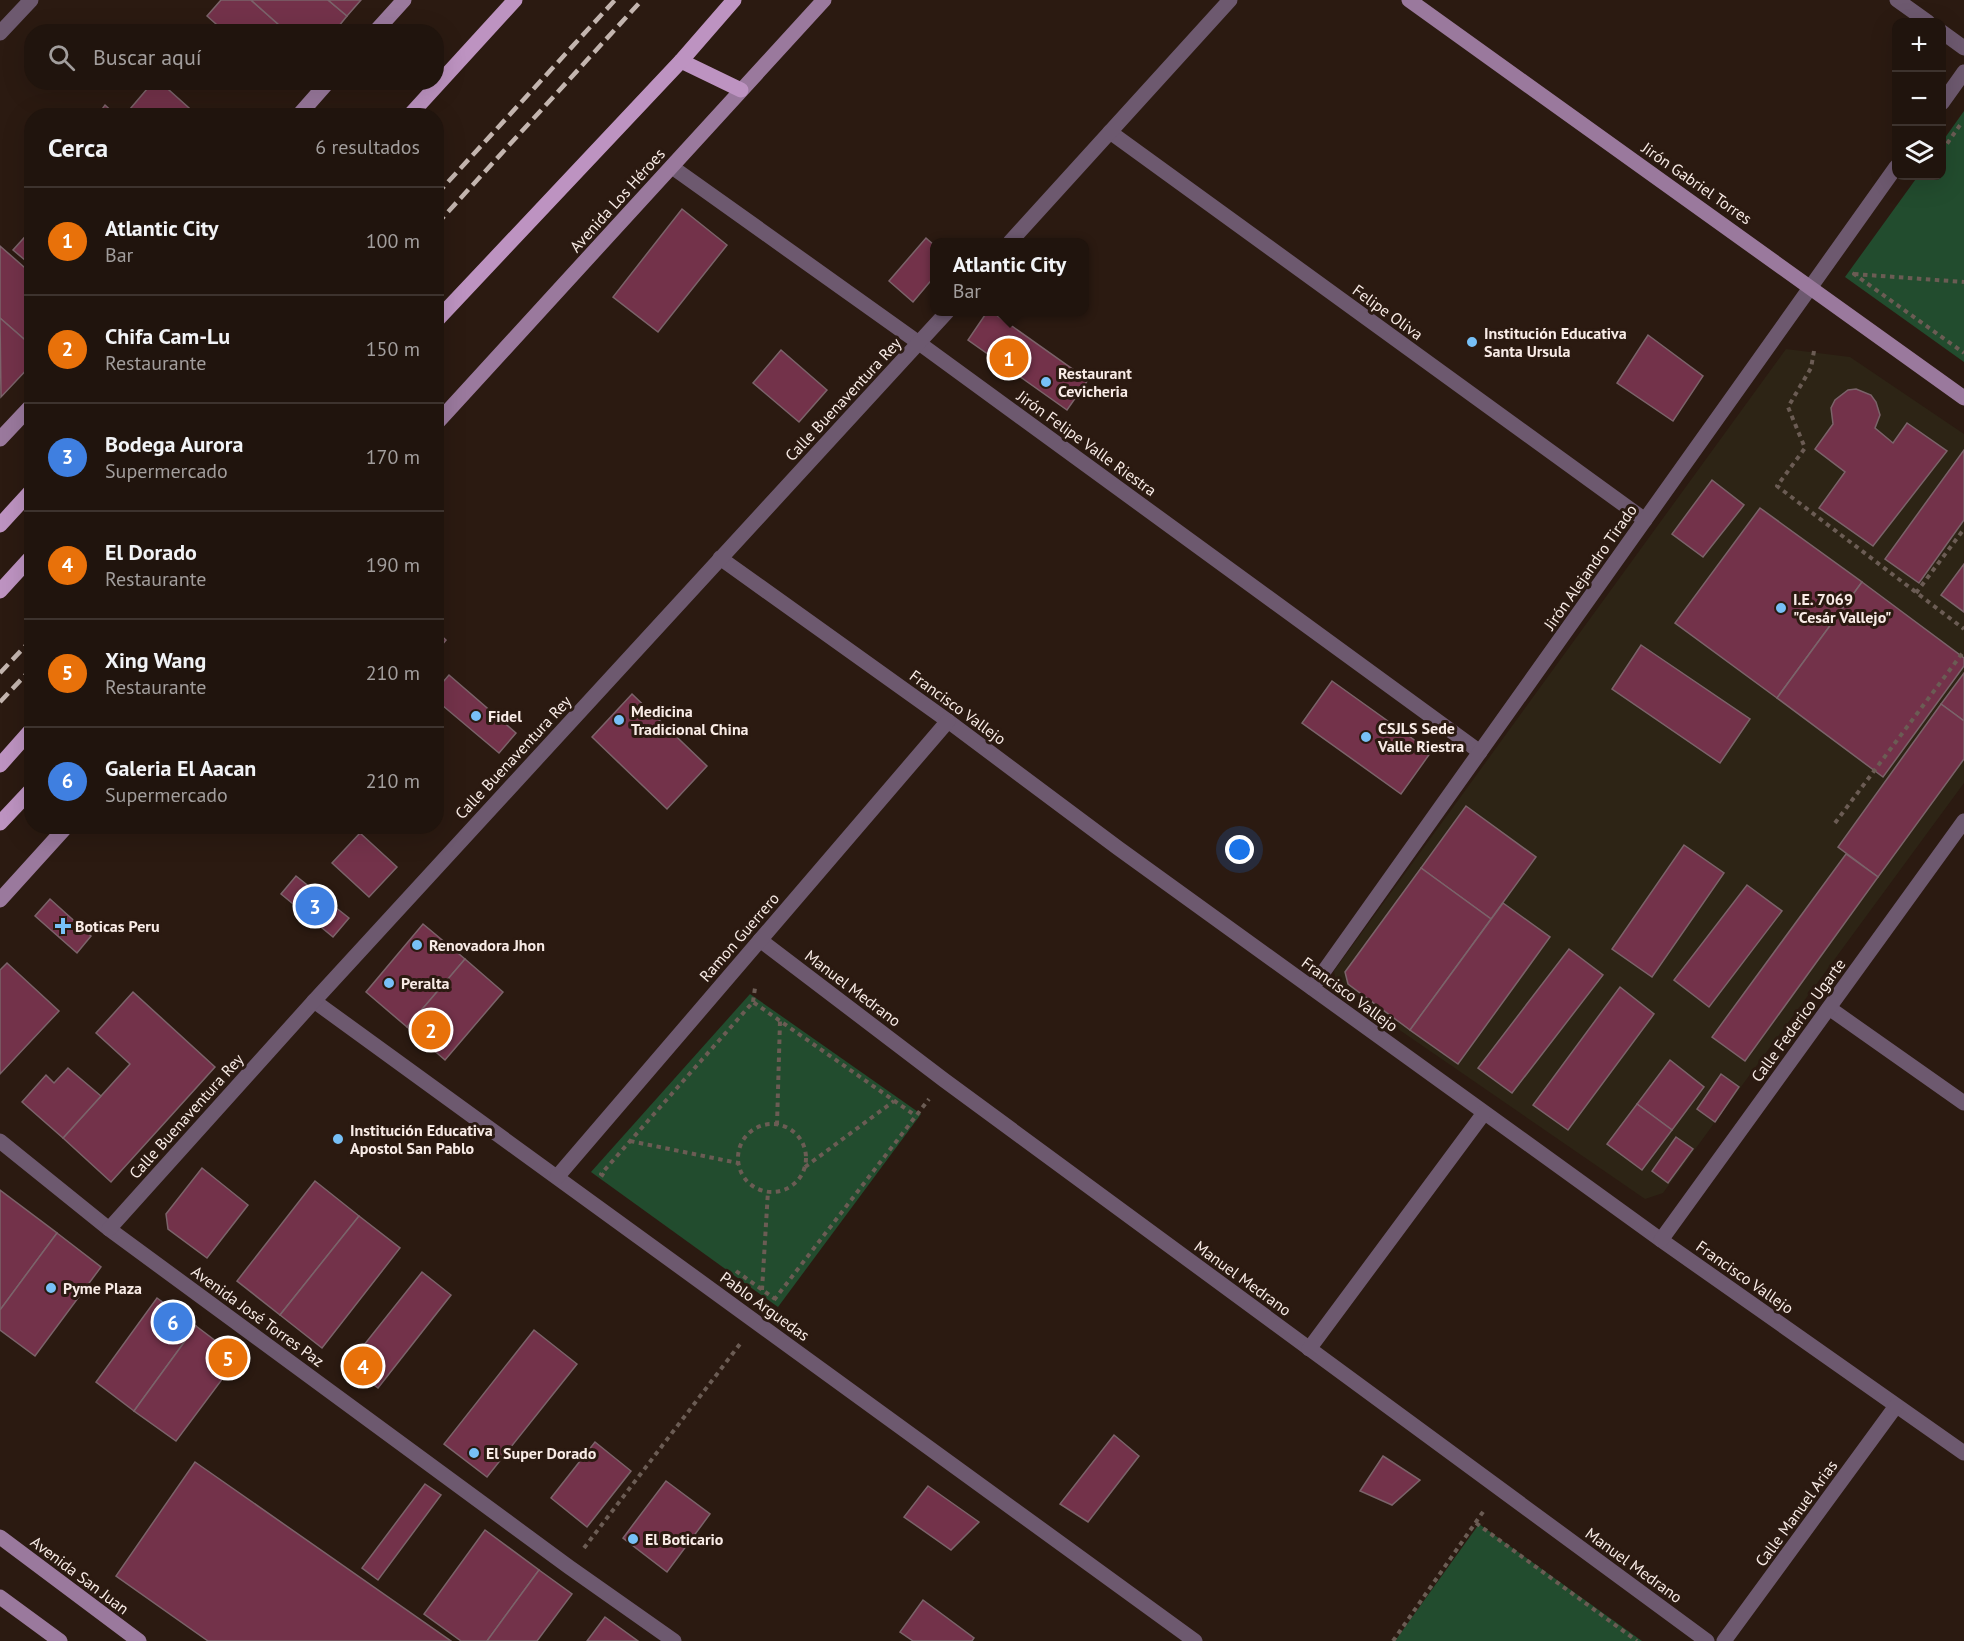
<!DOCTYPE html>
<html lang="es">
<head>
<meta charset="utf-8">
<style>
  body { margin:0; font-family:"PT Sans",sans-serif; background:#2d211b; color:#f1f3f6 }
  .controls { position:absolute; right:18px; top:18px; display:grid; overflow:hidden; border-radius:12px; box-shadow:0 6px 24px #0002 }
  .controls button { width:54px; height:54px; display:grid; place-items:center; padding:0; border:0; border-bottom:2px solid #3d332e; background:#20140d; color:#f1f3f6; font:30px sans-serif }
  .you { position:absolute; left:1240px; top:850px; width:21px; height:21px; margin:-15px; border:4px solid #fff; border-radius:50%; background:#1a73e8; box-shadow:0 0 0 9px #1a73e833 }
  .badge { display:grid; place-items:center; width:39px; height:39px; border-radius:50%; background:#0b8043; color:#fff; font-size:20px; font-weight:700 }
  .pin { position:absolute; translate:-50% -50%; border:3px solid #fff; box-shadow:0 2px 6px #0006 }
  .popup { position:absolute; left:930px; top:238px; width:159px; height:78px; box-sizing:border-box; display:grid; place-content:center; border-radius:12px; background:#20140d; filter:drop-shadow(0 2px 4px #0005); font-size:20px; white-space:nowrap; color:#a29e9d }
  .popup b { font-size:22px; color:#f1f3f6 }
  .popup::after { content:''; position:absolute; left:50%; top:100%; margin-left:-12px; border:12px solid transparent; border-top-color:#20140d }
  .list { margin:0; padding:0; list-style:none }
  h2 { display:flex; justify-content:space-between; align-items:center; height:78px; margin:0; padding:0 24px; font-size:26px }
  h2 small { font-size:20px; font-weight:400; color:#a29e9d }
  .list li { display:grid; grid-template-columns:39px 1fr auto; gap:18px; align-items:center; box-sizing:border-box; height:108px; padding:0 24px; border-top:2px solid #3d332e }
  .list b { display:block; font-size:22px; white-space:nowrap }
  .list p { margin:0; font-size:20px; white-space:nowrap; color:#a29e9d }
  .list em { font-size:20px; font-style:normal; color:#a29e9d }
  .icon { flex:none; width:33px; height:33px; fill:none; stroke:currentColor; stroke-width:2; stroke-linecap:round; stroke-linejoin:round }
  .map { position:relative; flex:none; width:1964px; height:1641px; overflow:hidden }
  .search { position:absolute; background:#20140d; box-shadow:0 6px 24px #0002; left:24px; top:24px; width:420px; height:66px; display:flex; align-items:center; gap:15px; box-sizing:border-box; padding:0 21px; border-radius:24px; color:#a29e9d; font-size:22px }
  .panel { position:absolute; background:#20140d; box-shadow:0 6px 24px #0002; left:24px; top:108px; width:420px; height:726px; border-radius:24px }
  .map>svg:first-child { display:block }
  .education { fill:#2d2415 }
  .green { fill:#224c2e }
  .building { fill:#73324a; stroke:#7b636a; stroke-width:1.5 }
  .lines { fill:none; stroke-linecap:round; stroke-linejoin:round }
  .path { stroke:#6b5c54; stroke-width:4; stroke-dasharray:4.5 4.5; stroke-linecap:butt }
  .street { stroke:#6d596f; stroke-width:15 }
  .secondary { stroke:#9a799d; stroke-width:15 }
  .primary { stroke:#bd93c1; stroke-width:15 }
  .rail { stroke:#c3b5af; stroke-width:4.5; stroke-dasharray:12 6; stroke-linecap:butt }
  .poi-dot { fill:#77c0f7; stroke:#2b1a11; stroke-width:2 }
  .labels { text-anchor:middle; dominant-baseline:central; stroke-width:6; stroke-linejoin:round; paint-order:stroke }
  .street-label { font-size:16px; fill:#f8ebe6; stroke:#2b1a11 }
  .poi-label { font-size:16px; font-weight:bold; fill:#f8ebe6; stroke:#2b1a11; text-anchor:start }
</style>
</head>
<body>
<div class="map">
<svg width="1964" height="1641" viewBox="0 0 1964 1641">
  <rect width="100%" height="100%" fill="#2b1a11"/>
  <path class="education" d="M 1786,349 L 1850,357 L 1964,434 L 1964,783 L 1663,1193 L 1645,1199 L 1337,987 L 1334,971 Z"/>
  <g class="green">
    <path d="M 1964,111 L 1964,362 L 1845,277 L 1918,176 L 1942,176 L 1942,142 Z"/>
    <path d="M 750,994 L 921,1114 L 778,1307 L 591,1172 Z"/>
    <path d="M 1479,1524 L 1642,1641 L 1395,1641 Z"/>
  </g>
  <g class="building">
    <path d="M 221,0 L 251,0 L 287,32 L 225,32 L 207,16 Z"/>
    <path d="M 251,0 L 328,0 L 347,16 L 334,32 L 287,32 Z"/>
    <path d="M 328,0 L 361,0 L 347,16 Z"/>
    <path d="M 153,82 L 160,82 L 198,116 L 124,116 Z"/>
    <path d="M 105,105 L 117,116 L 97,116 Z"/>
    <path d="M 682,209 L 727,245 L 658,332 L 613,297 Z"/>
    <path d="M 32,229 L 32,266 L 13,250 Z"/>
    <path d="M 926,238 L 934,245 L 934,277 L 913,302 L 889,281 Z"/>
    <path d="M 0,246 L 32,274 L 32,346 L 0,318 Z"/>
    <path d="M 987,312 L 992,312 L 1088,380 L 1067,410 L 968,340 Z"/>
    <path d="M 0,318 L 32,346 L 32,364 L 1,397 Z"/>
    <path d="M 1648,335 L 1703,376 L 1673,421 L 1617,383 Z"/>
    <path d="M 781,350 L 827,390 L 799,422 L 753,383 Z"/>
    <path d="M 1856,389 L 1871,395 L 1876,402 L 1880,415 L 1875,428 L 1893,443 L 1907,423 L 1947,451 L 1873,546 L 1819,508 L 1845,472 L 1815,449 L 1833,424 L 1831,408 L 1835,400 L 1848,390 Z"/>
    <path d="M 1964,450 L 1964,520 L 1919,583 L 1885,559 Z"/>
    <path d="M 1712,480 L 1744,505 L 1703,557 L 1672,534 Z"/>
    <path d="M 1760,508 L 1862,582 L 1777,698 L 1675,623 Z"/>
    <path d="M 1964,564 L 1964,612 L 1941,595 Z"/>
    <path d="M 1862,582 L 1964,658 L 1964,666 L 1883,777 L 1777,698 Z"/>
    <path d="M 436,631 L 446,640 L 436,652 Z"/>
    <path d="M 1641,645 L 1750,719 L 1720,763 L 1612,689 Z"/>
    <path d="M 1964,673 L 1964,721 L 1941,704 Z"/>
    <path d="M 449,675 L 516,733 L 499,753 L 436,700 L 436,690 Z"/>
    <path d="M 1332,681 L 1431,752 L 1401,794 L 1302,723 Z"/>
    <path d="M 632,694 L 707,766 L 667,809 L 592,737 Z"/>
    <path d="M 1941,704 L 1964,721 L 1964,759 L 1878,877 L 1838,847 Z"/>
    <path d="M 1466,806 L 1536,857 L 1491,919 L 1421,868 Z"/>
    <path d="M 360,833 L 397,867 L 369,897 L 332,863 Z"/>
    <path d="M 1684,845 L 1724,873 L 1652,977 L 1612,949 Z"/>
    <path d="M 1846,854 L 1878,877 L 1745,1061 L 1712,1037 Z"/>
    <path d="M 1421,868 L 1491,919 L 1410,1030 L 1348,984 L 1345,972 Z"/>
    <path d="M 296,876 L 349,918 L 333,937 L 281,894 Z"/>
    <path d="M 1747,885 L 1782,911 L 1709,1007 L 1674,980 Z"/>
    <path d="M 50,899 L 91,936 L 77,953 L 35,916 Z"/>
    <path d="M 1503,903 L 1550,937 L 1458,1064 L 1410,1030 Z"/>
    <path d="M 423,924 L 465,959 L 407,1027 L 366,992 Z"/>
    <path d="M 1569,949 L 1603,975 L 1512,1093 L 1478,1068 Z"/>
    <path d="M 465,959 L 503,992 L 445,1060 L 407,1027 Z"/>
    <path d="M 7,963 L 59,1011 L 0,1074 L 0,970 Z"/>
    <path d="M 1620,987 L 1654,1014 L 1568,1130 L 1533,1105 Z"/>
    <path d="M 133,992 L 215,1067 L 111,1182 L 63,1138 L 130,1064 L 96,1033 Z"/>
    <path d="M 1670,1060 L 1704,1087 L 1672,1130 L 1637,1104 Z"/>
    <path d="M 68,1068 L 101,1096 L 63,1138 L 22,1102 L 46,1075 L 54,1083 Z"/>
    <path d="M 1721,1074 L 1739,1087 L 1715,1122 L 1697,1109 Z"/>
    <path d="M 1637,1104 L 1672,1130 L 1642,1170 L 1607,1144 Z"/>
    <path d="M 1676,1137 L 1693,1149 L 1668,1183 L 1652,1171 Z"/>
    <path d="M 202,1168 L 248,1205 L 207,1258 L 168,1229 L 166,1214 Z"/>
    <path d="M 315,1181 L 359,1216 L 280,1315 L 237,1281 Z"/>
    <path d="M 0,1190 L 57,1233 L 0,1310 Z"/>
    <path d="M 359,1216 L 400,1248 L 322,1348 L 280,1315 Z"/>
    <path d="M 57,1233 L 101,1267 L 35,1356 L 0,1330 L 0,1310 Z"/>
    <path d="M 422,1272 L 451,1295 L 378,1388 L 348,1365 Z"/>
    <path d="M 157,1298 L 196,1326 L 134,1411 L 96,1382 Z"/>
    <path d="M 196,1326 L 238,1358 L 176,1441 L 134,1411 Z"/>
    <path d="M 534,1330 L 577,1364 L 487,1477 L 444,1444 Z"/>
    <path d="M 1114,1435 L 1139,1456 L 1088,1522 L 1060,1504 Z"/>
    <path d="M 595,1442 L 631,1471 L 587,1527 L 551,1498 Z"/>
    <path d="M 1383,1456 L 1420,1480 L 1392,1505 L 1360,1491 Z"/>
    <path d="M 195,1462 L 451,1641 L 208,1641 L 116,1576 Z"/>
    <path d="M 666,1481 L 710,1514 L 667,1572 L 623,1538 Z"/>
    <path d="M 425,1484 L 441,1495 L 378,1580 L 362,1568 Z"/>
    <path d="M 928,1486 L 979,1522 L 951,1550 L 904,1517 Z"/>
    <path d="M 485,1530 L 539,1570 L 487,1641 L 461,1641 L 424,1614 Z"/>
    <path d="M 539,1570 L 572,1594 L 537,1641 L 487,1641 Z"/>
    <path d="M 923,1600 L 974,1638 L 972,1641 L 913,1641 L 900,1632 Z"/>
    <path d="M 605,1617 L 638,1641 L 587,1641 Z"/>
  </g>
  <g class="lines">
    <g class="path">
      <path d="M 1942,151 L 1960,125"/>
      <path d="M 1855,273 L 1854,274 L 1964,353"/>
      <path d="M 1854,274 L 1964,282"/>
      <path d="M 1814,351 L 1811,368 L 1788,407 L 1805,448 L 1777,486 L 1964,629"/>
      <path d="M 1916,593 L 1964,529"/>
      <path d="M 1835,823 L 1964,651"/>
      <path d="M 753,1002 L 755,988"/>
      <circle cx="772" cy="1158" r="34"/>
      <path d="M 777,1125 L 780,1021"/>
      <path d="M 630,1141 L 738,1163"/>
      <path d="M 805,1167 L 894,1101"/>
      <path d="M 604,1176 L 601,1174 L 753,1002 L 916,1116"/>
      <path d="M 736,1271 L 775,1299"/>
      <path d="M 762,1290 L 768,1191"/>
      <path d="M 774,1300 L 929,1099"/>
      <path d="M 1476,1523 L 1637,1641"/>
      <path d="M 584,1548 L 740,1344"/>
      <path d="M 1393,1641 L 1485,1509"/>
    </g>
    <g class="street">
      <path d="M 1897,0 L 1928,22"/>
      <path d="M 1942,32 L 1964,48"/>
      <path d="M 0,33 L 31,0"/>
      <path d="M 1942,103 L 1964,72"/>
      <path d="M 1110,132 L 1645,520"/>
      <path d="M 672,167 L 919,343 L 1480,752"/>
      <path d="M 1010,242 L 1230,0"/>
      <path d="M 720,558 L 948,721 L 1118,848 L 1661,1240 L 1964,1453"/>
      <path d="M 760,940 L 944,1080 L 1707,1641"/>
      <path d="M 1312,988 L 1896,167"/>
      <path d="M 314,1001 L 1195,1641"/>
      <path d="M 1829,1008 L 1964,1103"/>
      <path d="M 0,1141 L 109,1229 L 569,1567 L 674,1641"/>
      <path d="M 557,1177 L 948,721"/>
      <path d="M 109,1229 L 314,1001 L 947,312"/>
      <path d="M 1661,1240 L 1964,821"/>
      <path d="M 1309,1349 L 1484,1113"/>
      <path d="M 1724,1641 L 1896,1406"/>
    </g>
    <g class="secondary">
      <path d="M 1409,0 L 1964,398"/>
      <path d="M 375,32 L 404,0"/>
      <path d="M 298,116 L 328,82"/>
      <path d="M 436,424 L 824,0"/>
      <path d="M 0,439 L 32,405"/>
      <path d="M 0,900 L 67,826"/>
      <path d="M 0,1537 L 139,1641"/>
      <path d="M 0,1597 L 60,1641"/>
    </g>
    <g class="primary">
      <path d="M 681,61 L 741,90"/>
      <path d="M 409,116 L 515,0"/>
      <path d="M 436,321 L 681,61 L 734,0"/>
      <path d="M 0,525 L 32,490"/>
      <path d="M 0,591 L 32,556"/>
      <path d="M 0,765 L 32,729"/>
      <path d="M 0,823 L 32,789"/>
    </g>
    <g class="rail">
      <path d="M 436,195 L 615,0"/>
      <path d="M 436,225 L 642,0"/>
      <path d="M 0,673 L 32,639"/>
      <path d="M 0,702 L 32,668"/>
    </g>
  </g>
  <g class="poi-dot">
    <circle cx="1472" cy="342" r="6"/>
    <circle cx="1046" cy="382" r="6"/>
    <circle cx="1781" cy="608" r="6"/>
    <circle cx="476" cy="716" r="6"/>
    <circle cx="619" cy="720" r="6"/>
    <circle cx="1366" cy="737" r="6"/>
    <path d="M60 917h6v6h6v6h-6v6h-6v-6h-6v-6h6z"/>
    <circle cx="417" cy="945" r="6"/>
    <circle cx="389" cy="983" r="6"/>
    <circle cx="338" cy="1139" r="6"/>
    <circle cx="51" cy="1288" r="6"/>
    <circle cx="474" cy="1453" r="6"/>
    <circle cx="633" cy="1539" r="6"/>
  </g>
  <g class="labels">
    <g class="street-label">
      <text transform="translate(1697 183) rotate(35)">Jirón Gabriel Torres</text>
      <text transform="translate(617 200) rotate(-48)">Avenida Los Héroes</text>
      <text transform="translate(1388 312) rotate(36)">Felipe Oliva</text>
      <text transform="translate(843 399) rotate(-47)">Calle Buenaventura Rey</text>
      <text transform="translate(1087 443) rotate(36)">Jirón Felipe Valle Riestra</text>
      <text transform="translate(1590 567) rotate(-55)">Jirón Alejandro Tirado</text>
      <text transform="translate(958 707) rotate(36)">Francisco Vallejo</text>
      <text transform="translate(513 757) rotate(-47)">Calle Buenaventura Rey</text>
      <text transform="translate(739 937) rotate(-49)">Ramon Guerrero</text>
      <text transform="translate(853 988) rotate(37)">Manuel Medrano</text>
      <text transform="translate(1350 994) rotate(36)">Francisco Vallejo</text>
      <text transform="translate(1798 1020) rotate(-54)">Calle Federico Ugarte</text>
      <text transform="translate(186 1116) rotate(-48)">Calle Buenaventura Rey</text>
      <text transform="translate(1745 1277) rotate(35)">Francisco Vallejo</text>
      <text transform="translate(1243 1278) rotate(36)">Manuel Medrano</text>
      <text transform="translate(765 1306) rotate(36)">Pablo Arguedas</text>
      <text transform="translate(258 1316) rotate(36)">Avenida José Torres Paz</text>
      <text transform="translate(1796 1513) rotate(-54)">Calle Manuel Arias</text>
      <text transform="translate(1634 1565) rotate(36)">Manuel Medrano</text>
      <text transform="translate(80 1575) rotate(37)">Avenida San Juan</text>
    </g>
    <g class="poi-label">
      <text x="1484" y="333">Institución Educativa<tspan x="1484" dy="18">Santa Ursula</tspan></text>
      <text x="1058" y="373">Restaurant<tspan x="1058" dy="18">Cevicheria</tspan></text>
      <text x="1793" y="599">I.E. 7069<tspan x="1793" dy="18">"Cesár Vallejo"</tspan></text>
      <text x="631" y="711">Medicina<tspan x="631" dy="18">Tradicional China</tspan></text>
      <text x="488" y="716">Fidel</text>
      <text x="1378" y="728">CSJLS Sede<tspan x="1378" dy="18">Valle Riestra</tspan></text>
      <text x="75" y="926">Boticas Peru</text>
      <text x="429" y="945">Renovadora Jhon</text>
      <text x="401" y="983">Peralta</text>
      <text x="350" y="1130">Institución Educativa<tspan x="350" dy="18">Apostol San Pablo</tspan></text>
      <text x="63" y="1288">Pyme Plaza</text>
      <text x="486" y="1453">El Super Dorado</text>
      <text x="645" y="1539">El Boticario</text>
    </g>
  </g>
</svg>
<div class="controls">
<button>+</button>
<button>−</button>
<button><svg class="icon" aria-label="layers" viewBox="0 0 24 24"><path d="M12 4l9 5-9 5-9-5zM3 14l9 5 9-5"/></svg></button>
</div>
<div class="you"></div>
<div class="pin badge" style="left:1009px;top:358px;background:#e8710a">1</div>
<div class="popup"><b>Atlantic City</b>Bar</div>
<div class="pin badge" style="left:431px;top:1030px;background:#e8710a">2</div>
<div class="pin badge" style="left:315px;top:906px;background:#3f7fe0">3</div>
<div class="pin badge" style="left:363px;top:1366px;background:#e8710a">4</div>
<div class="pin badge" style="left:228px;top:1358px;background:#e8710a">5</div>
<div class="pin badge" style="left:173px;top:1322px;background:#3f7fe0">6</div>
<div class="search"><svg class="icon" aria-label="search" viewBox="0 0 24 24"><circle cx="10" cy="10" r="6"/><path d="M15 15l6 6"/></svg>Buscar aquí</div>
<section class="panel">
<h2>Cerca<small>6 resultados</small></h2>
<ul class="list">
<li><span class="badge" style="background:#e8710a">1</span><div><b>Atlantic City</b><p>Bar</p></div><em>100 m</em></li>
<li><span class="badge" style="background:#e8710a">2</span><div><b>Chifa Cam-Lu</b><p>Restaurante</p></div><em>150 m</em></li>
<li><span class="badge" style="background:#3f7fe0">3</span><div><b>Bodega Aurora</b><p>Supermercado</p></div><em>170 m</em></li>
<li><span class="badge" style="background:#e8710a">4</span><div><b>El Dorado</b><p>Restaurante</p></div><em>190 m</em></li>
<li><span class="badge" style="background:#e8710a">5</span><div><b>Xing Wang</b><p>Restaurante</p></div><em>210 m</em></li>
<li><span class="badge" style="background:#3f7fe0">6</span><div><b>Galeria El Aacan</b><p>Supermercado</p></div><em>210 m</em></li>
</ul>
</section>
</div>
</body>
</html>
